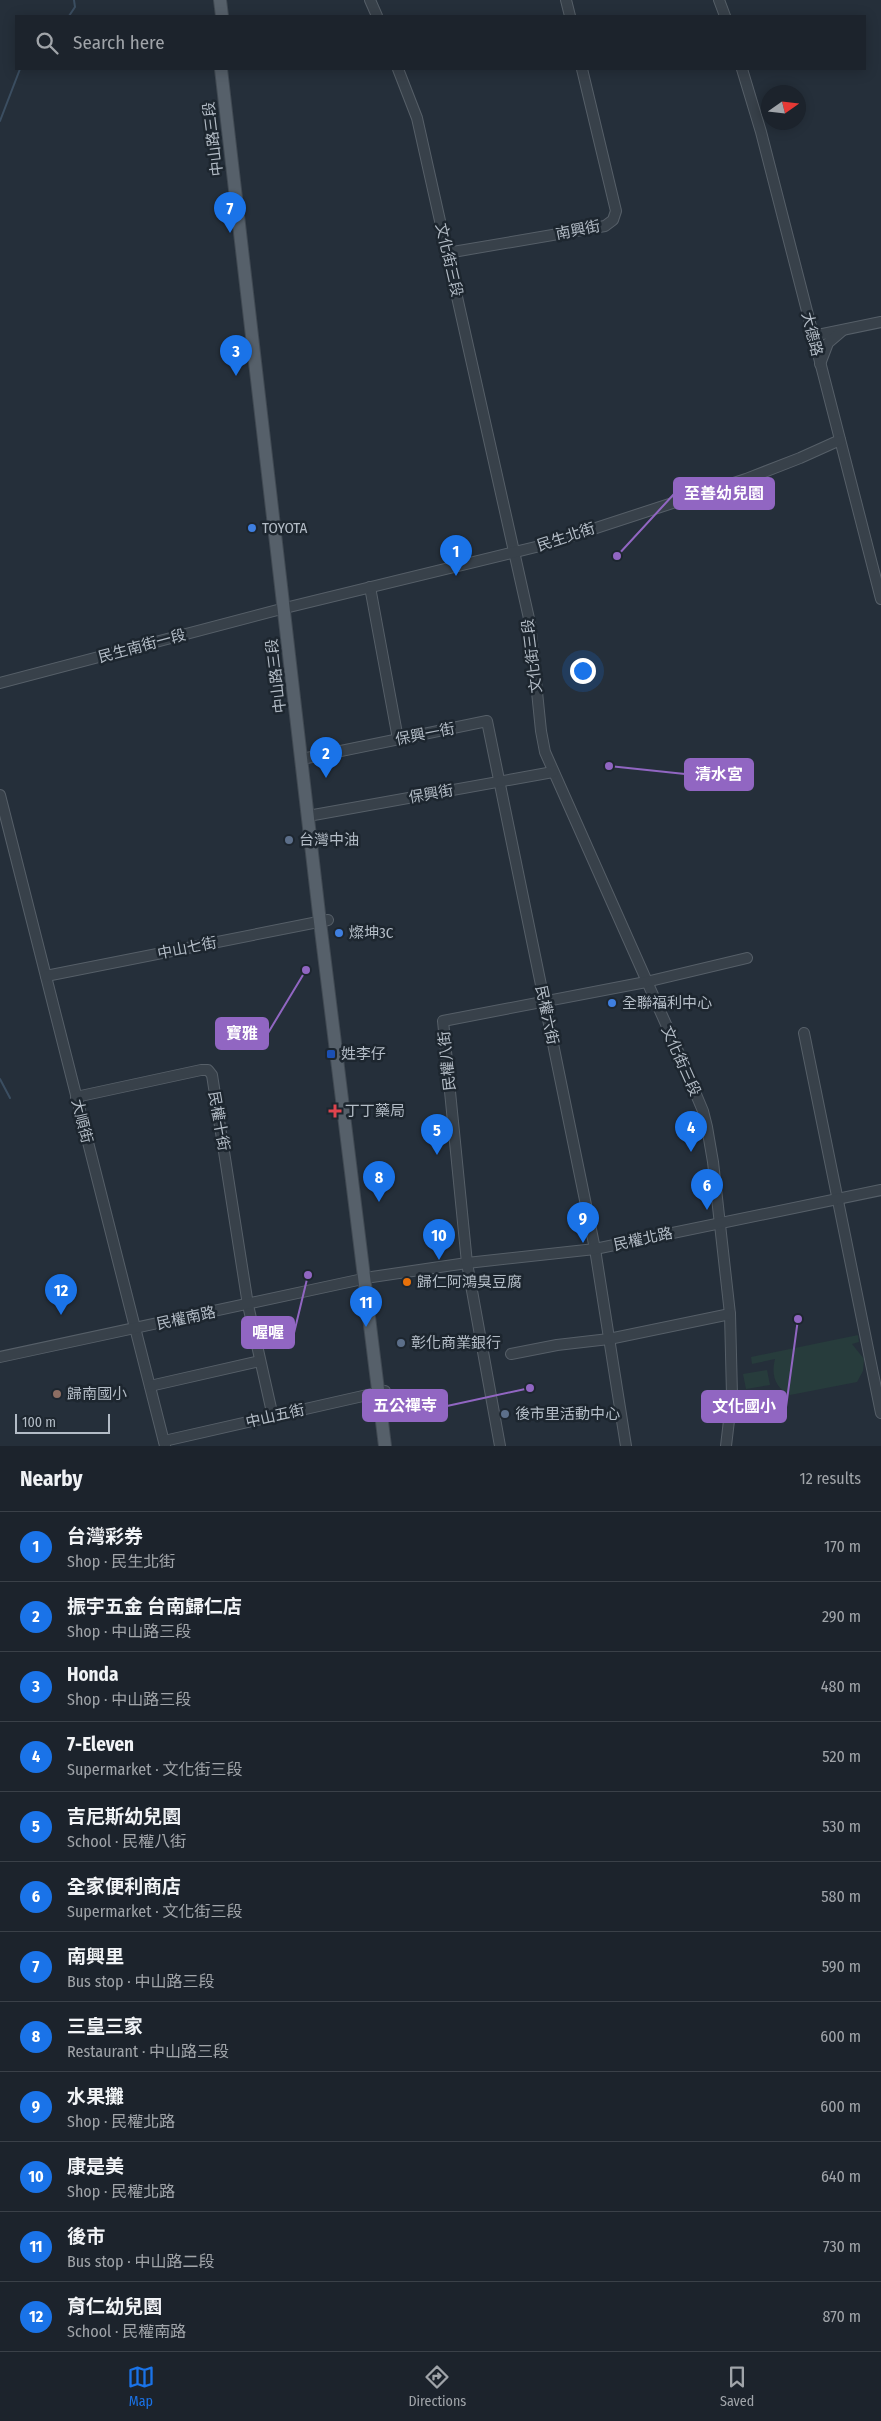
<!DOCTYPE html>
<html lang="en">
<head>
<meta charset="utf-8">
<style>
  body { margin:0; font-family:"Fira Sans Condensed","Noto Sans TC",sans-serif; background:#292f38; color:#f1f3f6 }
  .compass { position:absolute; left:761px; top:85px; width:45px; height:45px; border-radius:50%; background:#1c232c; box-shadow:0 2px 12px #0003; rotate:76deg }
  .scale { position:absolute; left:15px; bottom:12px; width:95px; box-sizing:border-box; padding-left:5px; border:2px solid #b3bcc6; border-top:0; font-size:14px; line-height:18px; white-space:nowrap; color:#b3bcc6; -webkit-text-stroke:4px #1d262f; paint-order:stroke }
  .you { position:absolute; left:582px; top:670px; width:18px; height:18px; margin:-12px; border:4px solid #fff; border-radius:50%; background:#1a73e8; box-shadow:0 0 0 8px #1a73e833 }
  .badge { display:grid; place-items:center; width:32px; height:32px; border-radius:50%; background:#1a73e8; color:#fff; font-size:16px; font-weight:700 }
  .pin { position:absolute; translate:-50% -41px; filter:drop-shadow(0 1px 2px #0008) }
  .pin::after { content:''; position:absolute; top:26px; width:18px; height:15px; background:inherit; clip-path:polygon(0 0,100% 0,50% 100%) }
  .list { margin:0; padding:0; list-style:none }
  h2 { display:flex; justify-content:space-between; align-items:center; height:65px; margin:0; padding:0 20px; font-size:21px }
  h2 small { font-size:16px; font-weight:400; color:#a0a4a9 }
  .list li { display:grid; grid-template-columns:32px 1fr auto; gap:15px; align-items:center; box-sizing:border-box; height:70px; padding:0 20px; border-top:1px solid #3a4048 }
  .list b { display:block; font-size:19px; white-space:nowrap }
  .list p { margin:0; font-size:16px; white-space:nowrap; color:#a0a4a9 }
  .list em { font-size:16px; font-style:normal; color:#a0a4a9 }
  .icon { flex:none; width:28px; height:28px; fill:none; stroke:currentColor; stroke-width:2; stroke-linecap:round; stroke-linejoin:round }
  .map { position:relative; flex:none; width:881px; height:1446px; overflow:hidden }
  .search { position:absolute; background:#1c232c; box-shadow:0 2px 12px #0003; left:15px; right:15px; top:15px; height:55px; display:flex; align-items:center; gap:12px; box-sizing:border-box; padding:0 18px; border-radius:0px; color:#a0a4a9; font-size:19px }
  .sheet { height:905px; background:#1c232c }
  nav { display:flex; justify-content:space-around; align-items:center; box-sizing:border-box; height:70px; border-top:1px solid #3a4048; background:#1c232c; font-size:14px; color:#a0a4a9 }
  nav a { display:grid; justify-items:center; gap:2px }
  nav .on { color:#1a73e8 }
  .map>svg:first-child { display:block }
  .green { fill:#273c3c }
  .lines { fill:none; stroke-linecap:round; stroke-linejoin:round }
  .stream { stroke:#3b4e61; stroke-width:2 }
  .minor-casing { stroke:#565f68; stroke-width:12 }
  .major-casing { stroke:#414a53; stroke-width:14 }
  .minor { stroke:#38414a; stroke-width:10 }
  .major { stroke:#56606a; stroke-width:12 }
  .shop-dot { fill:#3f7fe0; stroke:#1d262f; stroke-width:2 }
  .service-dot { fill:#5c6f8a; stroke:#1d262f; stroke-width:2 }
  .transit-dot { fill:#1a4fb4; stroke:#1d262f; stroke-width:2 }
  .health-dot { fill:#e0444e; stroke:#1d262f; stroke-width:2 }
  .food-dot { fill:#e8710a; stroke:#1d262f; stroke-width:2 }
  .education-dot { fill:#8d6e63; stroke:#1d262f; stroke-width:2 }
  .labels { text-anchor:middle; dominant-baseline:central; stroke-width:5; stroke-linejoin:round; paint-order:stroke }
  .street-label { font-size:15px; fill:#b3bcc6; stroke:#1d262f }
  .poi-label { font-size:15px; fill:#b3bcc6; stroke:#1d262f; text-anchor:start }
  .leader { fill:none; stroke:#9166c2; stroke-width:2 }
  .callout-dot { fill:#9166c2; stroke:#1d262f; stroke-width:2 }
  .callout { fill:#9166c2; stroke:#9166c2; stroke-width:2 }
  .callout-label { font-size:16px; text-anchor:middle; font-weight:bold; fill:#fff }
</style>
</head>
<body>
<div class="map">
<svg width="881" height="1446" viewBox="0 0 881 1446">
  <rect width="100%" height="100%" fill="#252f3a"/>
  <g class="green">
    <path d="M 858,1335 L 859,1342 L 852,1344 L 864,1359 L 863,1371 L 857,1382 L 790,1395 C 775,1387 771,1376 775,1359 L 752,1364 L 751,1357 Z"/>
    <path d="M 767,1370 L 770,1385 L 746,1389 L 743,1374 Z"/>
  </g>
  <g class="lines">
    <g class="stream">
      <path d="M 69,16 L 75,7 L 74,0"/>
      <path d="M 0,121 L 20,69"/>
      <path d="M 0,1079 L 10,1098"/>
    </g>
    <defs>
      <g id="minor">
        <path d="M 370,0 L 377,16"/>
        <path d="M 566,0 L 570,16"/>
        <path d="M 719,0 L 725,16"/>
        <path d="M 398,69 L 417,118 L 530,623 L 541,731 L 545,752 L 677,1049 L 703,1111 L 707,1127 L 713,1162 L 730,1314 L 732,1395 L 726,1446"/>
        <path d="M 742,69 L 761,132 L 881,599"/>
        <path d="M 447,253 L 605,226 L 613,220 L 616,211 L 582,69"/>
        <path d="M 813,336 L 881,322"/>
        <path d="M 820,364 L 828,343 L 842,331"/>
        <path d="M 370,587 L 398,739"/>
        <path d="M 0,683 L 285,608 L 544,545 L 746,479 L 800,458 L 840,440"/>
        <path d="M 302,759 L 487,721 L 595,1249 L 626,1446"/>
        <path d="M 0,795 L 165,1446"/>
        <path d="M 308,816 L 553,772"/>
        <path d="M 46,976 L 328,920"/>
        <path d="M 804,1033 L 881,1413"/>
        <path d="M 76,1097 L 201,1070 L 208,1070 L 212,1075 L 248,1305 L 273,1417"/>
        <path d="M 511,1354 L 557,1345 L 609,1339 L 730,1314"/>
        <path d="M 0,1357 L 372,1277 L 467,1263 L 595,1249 L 881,1190"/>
        <path d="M 150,1386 L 260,1361"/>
        <path d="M 164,1441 L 385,1391"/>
        <path d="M 500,1446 L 467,1263 L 443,1021 L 646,982 L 747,958"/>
      </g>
      <g id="major">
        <path d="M 220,0 L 222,16"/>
        <path d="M 221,69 L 320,922 L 385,1446"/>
      </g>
    </defs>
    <use href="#minor" class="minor-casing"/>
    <use href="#major" class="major-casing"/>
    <use href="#minor" class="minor"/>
    <use href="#major" class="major"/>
  </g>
  <g class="shop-dot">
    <circle cx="252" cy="528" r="5"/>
    <circle cx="339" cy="933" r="5"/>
    <circle cx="612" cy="1003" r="5"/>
  </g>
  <g class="service-dot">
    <circle cx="289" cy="840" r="5"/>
    <circle cx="401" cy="1343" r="5"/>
    <circle cx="505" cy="1414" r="5"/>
  </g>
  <rect class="transit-dot" x="326" y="1049" width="10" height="10" rx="2.5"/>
  <path class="health-dot" d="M332.5 1103.5h5v5h5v5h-5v5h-5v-5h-5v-5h5z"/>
  <circle class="food-dot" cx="407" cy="1282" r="5"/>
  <circle class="education-dot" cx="57" cy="1394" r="5"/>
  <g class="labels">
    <g class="street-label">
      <text transform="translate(213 139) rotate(-97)">中山路三段</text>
      <text transform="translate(578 230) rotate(-11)">南興街</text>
      <text transform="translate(449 260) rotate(77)">文化街三段</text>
      <text transform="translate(812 334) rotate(76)">大德路</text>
      <text transform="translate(566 537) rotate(-18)">民生北街</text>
      <text transform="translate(142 646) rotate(-15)">民生南街一段</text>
      <text transform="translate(532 656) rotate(-97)">文化街三段</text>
      <text transform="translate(276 676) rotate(-97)">中山路三段</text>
      <text transform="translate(425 734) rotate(-11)">保興一街</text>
      <text transform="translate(431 794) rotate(-10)">保興街</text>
      <text transform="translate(187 948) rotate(-11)">中山七街</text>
      <text transform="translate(547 1015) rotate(78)">民權六街</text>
      <text transform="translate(447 1061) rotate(-96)">民權八街</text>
      <text transform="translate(681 1061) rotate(66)">文化街三段</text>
      <text transform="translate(82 1121) rotate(76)">大順街</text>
      <text transform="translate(219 1121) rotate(80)">民權十街</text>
      <text transform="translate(643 1239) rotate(-12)">民權北路</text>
      <text transform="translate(186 1318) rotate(-12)">民權南路</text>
      <text transform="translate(275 1416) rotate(-13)">中山五街</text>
    </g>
    <g class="poi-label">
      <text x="262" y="528">TOYOTA</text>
      <text x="299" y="840">台灣中油</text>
      <text x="349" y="933">燦坤3C</text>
      <text x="622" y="1003">全聯福利中心</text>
      <text x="341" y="1054">姓李仔</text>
      <text x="345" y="1111">丁丁藥局</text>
      <text x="417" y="1282">歸仁阿鴻臭豆腐</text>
      <text x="411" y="1343">彰化商業銀行</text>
      <text x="67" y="1394">歸南國小</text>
      <text x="515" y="1414">後市里活動中心</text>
    </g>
  </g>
  <path class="leader" d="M617 556L674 494M609 766L685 774M306 970L268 1033M308 1275L294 1333M530 1388L447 1406M798 1319L786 1407"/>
  <g class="callout-dot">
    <circle cx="617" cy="556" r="5"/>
    <circle cx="609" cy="766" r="5"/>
    <circle cx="306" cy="970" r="5"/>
    <circle cx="308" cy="1275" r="5"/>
    <circle cx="530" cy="1388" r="5"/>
    <circle cx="798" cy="1319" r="5"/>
  </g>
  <g class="callout">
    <rect x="674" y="478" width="100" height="31" rx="5"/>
    <rect x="685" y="759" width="68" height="31" rx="5"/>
    <rect x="216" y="1018" width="52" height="31" rx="5"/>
    <rect x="242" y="1317" width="52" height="31" rx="5"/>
    <rect x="363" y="1390" width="84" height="31" rx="5"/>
    <rect x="702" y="1391" width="84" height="31" rx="5"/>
  </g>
  <g class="callout-label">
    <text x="724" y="499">至善幼兒園</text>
    <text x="719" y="780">清水宮</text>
    <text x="242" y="1039">寶雅</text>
    <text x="268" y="1338">喔喔</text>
    <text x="405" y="1411">五公禪寺</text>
    <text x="744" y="1412">文化國小</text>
  </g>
</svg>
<svg class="compass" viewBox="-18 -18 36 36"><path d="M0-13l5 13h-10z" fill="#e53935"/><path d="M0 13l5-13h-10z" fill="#a0a4a9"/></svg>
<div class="scale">100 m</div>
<div class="you"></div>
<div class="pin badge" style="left:456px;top:576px">1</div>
<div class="pin badge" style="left:326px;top:778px">2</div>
<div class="pin badge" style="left:236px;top:376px">3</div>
<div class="pin badge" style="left:691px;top:1152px">4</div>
<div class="pin badge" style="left:437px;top:1155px">5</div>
<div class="pin badge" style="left:707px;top:1210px">6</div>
<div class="pin badge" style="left:230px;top:233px">7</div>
<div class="pin badge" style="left:379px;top:1202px">8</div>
<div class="pin badge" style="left:583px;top:1243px">9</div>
<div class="pin badge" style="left:439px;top:1260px">10</div>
<div class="pin badge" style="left:366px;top:1327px">11</div>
<div class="pin badge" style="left:61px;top:1315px">12</div>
<div class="search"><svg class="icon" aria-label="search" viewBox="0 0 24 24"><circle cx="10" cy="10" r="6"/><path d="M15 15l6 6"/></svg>Search here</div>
</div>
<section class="sheet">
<h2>Nearby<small>12 results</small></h2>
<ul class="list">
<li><span class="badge">1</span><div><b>台灣彩券</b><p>Shop · 民生北街</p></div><em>170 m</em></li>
<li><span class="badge">2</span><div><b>振宇五金 台南歸仁店</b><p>Shop · 中山路三段</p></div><em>290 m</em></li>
<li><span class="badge">3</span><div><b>Honda</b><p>Shop · 中山路三段</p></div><em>480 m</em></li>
<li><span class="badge">4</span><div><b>7-Eleven</b><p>Supermarket · 文化街三段</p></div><em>520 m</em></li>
<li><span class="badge">5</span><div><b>吉尼斯幼兒園</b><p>School · 民權八街</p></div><em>530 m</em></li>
<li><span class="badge">6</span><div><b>全家便利商店</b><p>Supermarket · 文化街三段</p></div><em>580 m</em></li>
<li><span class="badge">7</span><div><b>南興里</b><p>Bus stop · 中山路三段</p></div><em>590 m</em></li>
<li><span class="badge">8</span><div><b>三皇三家</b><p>Restaurant · 中山路三段</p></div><em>600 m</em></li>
<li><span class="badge">9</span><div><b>水果攤</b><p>Shop · 民權北路</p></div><em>600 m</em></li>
<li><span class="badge">10</span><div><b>康是美</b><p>Shop · 民權北路</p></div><em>640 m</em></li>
<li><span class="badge">11</span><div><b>後市</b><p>Bus stop · 中山路二段</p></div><em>730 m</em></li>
<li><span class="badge">12</span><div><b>育仁幼兒園</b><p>School · 民權南路</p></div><em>870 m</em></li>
</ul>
</section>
<nav>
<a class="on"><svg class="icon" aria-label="map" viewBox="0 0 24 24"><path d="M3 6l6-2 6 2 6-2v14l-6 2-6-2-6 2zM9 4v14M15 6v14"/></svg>Map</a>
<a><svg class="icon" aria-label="directions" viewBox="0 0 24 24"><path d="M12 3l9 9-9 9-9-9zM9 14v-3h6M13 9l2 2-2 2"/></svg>Directions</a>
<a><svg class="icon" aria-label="saved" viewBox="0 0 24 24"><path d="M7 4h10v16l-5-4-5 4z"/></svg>Saved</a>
</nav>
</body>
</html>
